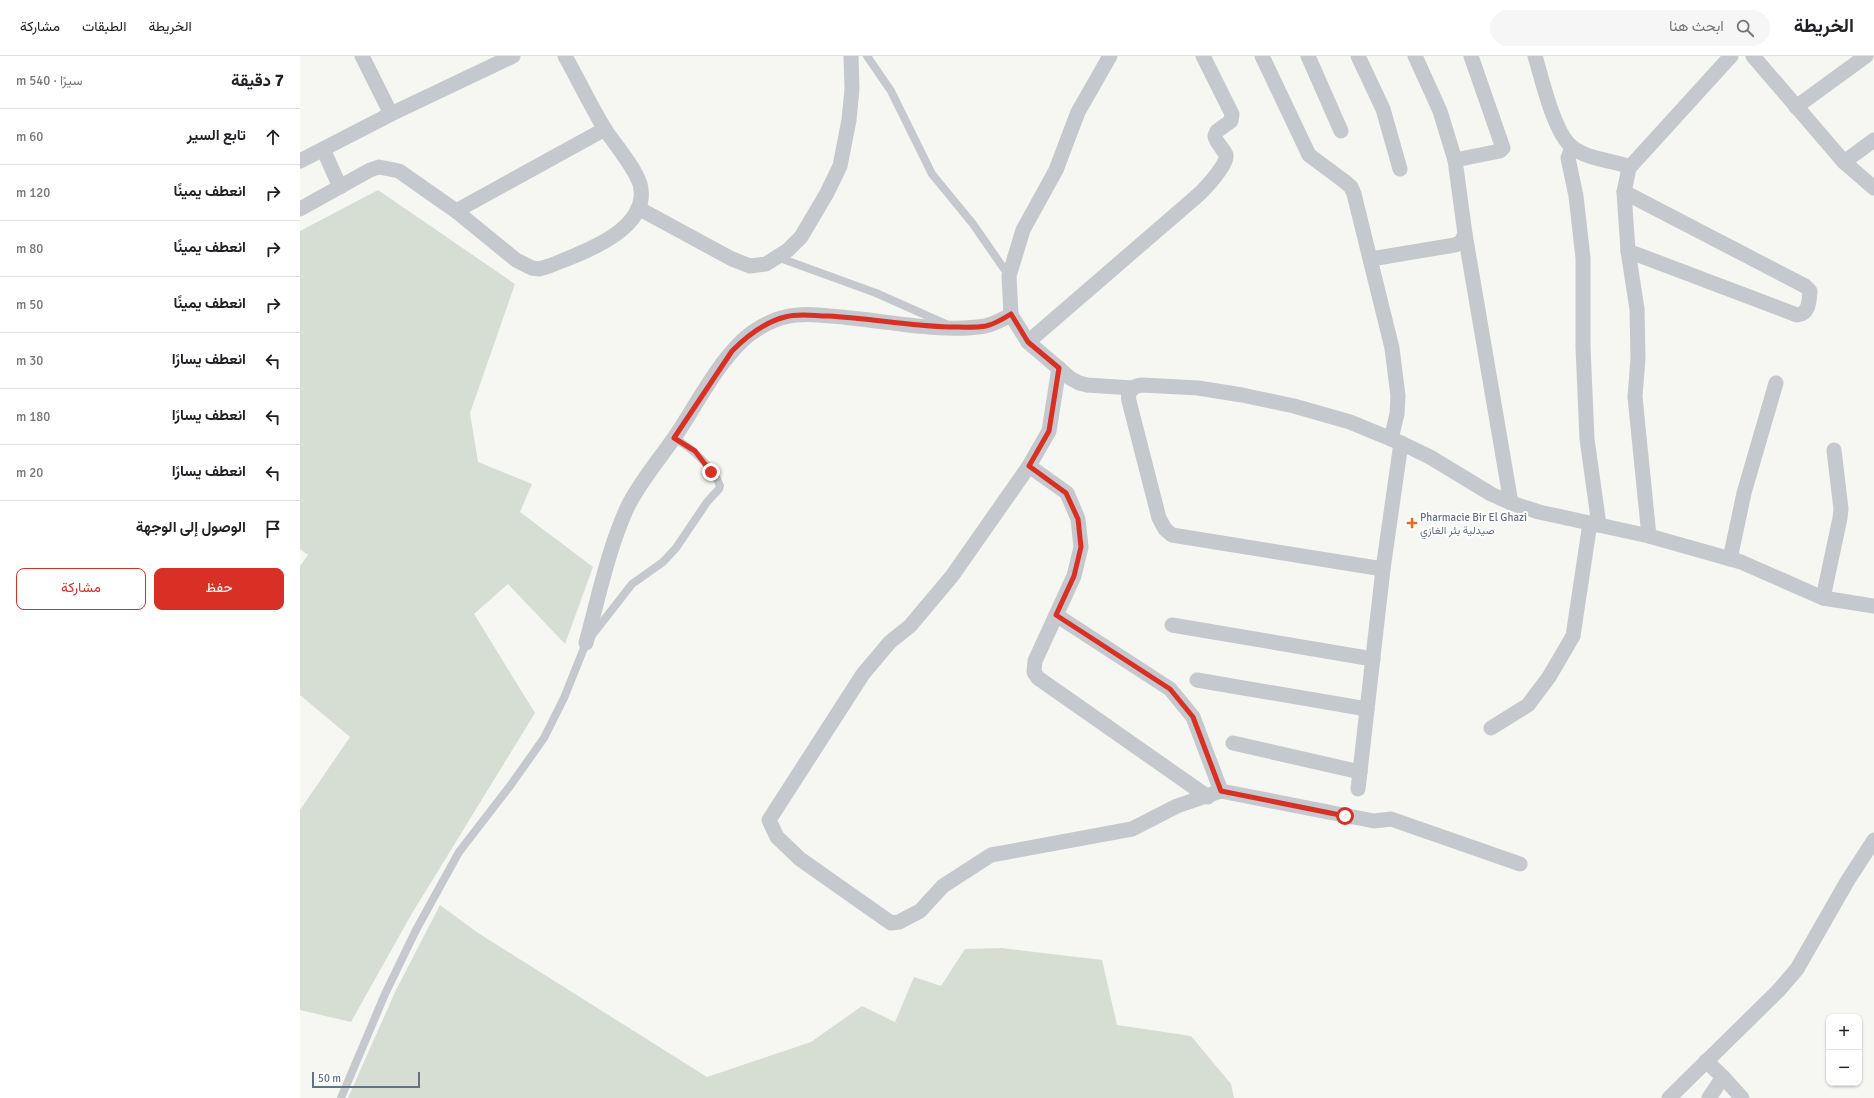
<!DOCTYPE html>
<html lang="ar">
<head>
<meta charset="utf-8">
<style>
  body { margin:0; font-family:Signika,Vazirmatn,sans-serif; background:#f6f6f6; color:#202124; direction:rtl }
  .controls { position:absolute; right:12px; bottom:12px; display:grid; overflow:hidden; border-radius:8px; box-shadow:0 1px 3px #0004 }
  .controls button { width:36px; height:36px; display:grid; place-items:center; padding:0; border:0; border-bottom:1px solid #e0e0e0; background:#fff; color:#202124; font:20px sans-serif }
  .scale { position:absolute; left:12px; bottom:10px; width:108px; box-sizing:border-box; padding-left:4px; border:2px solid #637285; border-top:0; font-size:11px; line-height:14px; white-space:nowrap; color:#637285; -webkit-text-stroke:3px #fff; paint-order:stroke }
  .stop { position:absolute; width:12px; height:12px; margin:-9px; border:3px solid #d93025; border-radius:50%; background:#fff }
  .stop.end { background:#d93025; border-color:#fff; box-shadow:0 1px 4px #0008 }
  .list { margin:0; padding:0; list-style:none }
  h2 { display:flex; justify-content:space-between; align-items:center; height:52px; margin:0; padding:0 16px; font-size:17px }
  h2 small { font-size:13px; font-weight:400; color:#757577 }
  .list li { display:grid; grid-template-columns:26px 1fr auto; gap:12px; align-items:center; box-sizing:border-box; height:56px; padding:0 16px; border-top:1px solid #e0e0e0 }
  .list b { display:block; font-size:15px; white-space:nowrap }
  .list em { font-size:13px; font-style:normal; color:#757577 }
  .actions { display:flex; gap:8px; padding:12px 16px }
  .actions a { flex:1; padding:9px 0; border:1px solid #d93025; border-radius:8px; text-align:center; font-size:14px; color:#d93025 }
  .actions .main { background:#d93025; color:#fff }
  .icon { flex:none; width:22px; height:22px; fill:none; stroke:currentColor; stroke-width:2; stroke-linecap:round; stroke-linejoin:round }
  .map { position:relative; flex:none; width:1574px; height:1042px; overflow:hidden; direction:ltr }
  header { display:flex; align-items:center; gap:24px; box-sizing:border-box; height:56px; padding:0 20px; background:#fff; border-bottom:1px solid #e0e0e0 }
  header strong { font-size:19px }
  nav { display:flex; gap:22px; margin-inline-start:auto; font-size:14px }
  .search { width:280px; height:36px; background:#f6f6f6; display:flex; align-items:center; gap:10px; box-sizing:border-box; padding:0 14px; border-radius:22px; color:#757577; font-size:15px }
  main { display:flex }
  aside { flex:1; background:#fff }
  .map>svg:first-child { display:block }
  .green { fill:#d6ded3 }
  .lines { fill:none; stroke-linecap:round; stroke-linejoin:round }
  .lane { stroke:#c5c8cc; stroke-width:8 }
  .street { stroke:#c5c8cc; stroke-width:15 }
  .route { stroke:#d93025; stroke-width:5 }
  .poi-dot { fill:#eb681d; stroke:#fff; stroke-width:1.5 }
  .labels { text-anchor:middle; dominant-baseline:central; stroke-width:4; stroke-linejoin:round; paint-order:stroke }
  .poi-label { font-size:11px; fill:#637285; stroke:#fff; text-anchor:start }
</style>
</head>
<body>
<header>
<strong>الخريطة</strong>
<div class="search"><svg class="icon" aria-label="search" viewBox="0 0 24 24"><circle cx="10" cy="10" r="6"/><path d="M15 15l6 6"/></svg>ابحث هنا</div>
<nav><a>الخريطة</a><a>الطبقات</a><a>مشاركة</a></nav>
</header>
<main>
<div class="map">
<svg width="1574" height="1042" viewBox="0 0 1574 1042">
  <rect width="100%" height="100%" fill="#f6f6f2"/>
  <g class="green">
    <path d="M 78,134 L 215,228 L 170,357 L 178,406 L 232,428 L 220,456 L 293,511 L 265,588 L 208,528 L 174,558 L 235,657 L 111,859 L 51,966 L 0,954 L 0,754 L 50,681 L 0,639 L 0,510 L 8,499 L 0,493 L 0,175 Z"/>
    <path d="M 140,849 L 178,877 L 407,1021 L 511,986 L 562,950 L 595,966 L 614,921 L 641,930 L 665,893 L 701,892 L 802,904 L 817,969 L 891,980 L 931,1028 L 934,1042 L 48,1042 L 96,934 Z"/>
  </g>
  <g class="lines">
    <g class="lane">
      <path d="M 567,0 L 591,35 L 632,118 L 673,168 L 709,220"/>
      <path d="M 477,201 L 576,237 L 648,269"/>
      <path d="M 41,1042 L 85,938 L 116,874 L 159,796 L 210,730 L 244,682 L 264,642 L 286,587 L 332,528 L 363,506 L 376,492 L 407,446 L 419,433 L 420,430 C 414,411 390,391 374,382"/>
    </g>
    <g class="street">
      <path d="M 62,0 L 91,58"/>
      <path d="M 962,0 L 1009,99 L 1044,125 L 1051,131 L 1054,138 L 1092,292 L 1098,340 L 1097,358 L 1091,383"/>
      <path d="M 1008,0 L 1041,75"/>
      <path d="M 1058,0 L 1083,53 L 1100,113"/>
      <path d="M 1235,0 C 1242,23 1254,77 1272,91 C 1285,102 1308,104 1324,109 L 1329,112 L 1324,136 L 1328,195 L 1337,253 L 1338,302 L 1335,341 L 1349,480"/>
      <path d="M 1453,0 L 1544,106 L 1574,132"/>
      <path d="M 1496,51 L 1566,0"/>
      <path d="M 1272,91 L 1268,102 L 1276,140 L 1283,202 L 1283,291 L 1287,383 L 1299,469"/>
      <path d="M 23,93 L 40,131"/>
      <path d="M 1155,104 L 1200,95 L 1203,92 L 1171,0"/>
      <path d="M 0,105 L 91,58 L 213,0"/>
      <path d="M 1544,106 L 1574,84"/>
      <path d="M 1329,112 L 1431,0"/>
      <path d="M 1324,136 L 1505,230 L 1510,235 C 1509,246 1509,258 1497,259 L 1328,195"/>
      <path d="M 338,152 L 432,203 L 450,210 L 466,208 L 488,194 L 501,181 L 527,137 L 540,110 L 549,64 L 552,33 L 551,0"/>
      <path d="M 0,153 L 70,114 L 79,111 L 99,115 L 156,155 L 216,204 L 232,212 L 239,213 L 249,210 C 281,197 352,174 340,128 C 335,112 316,89 306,75 C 291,51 279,25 265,0"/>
      <path d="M 156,155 L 305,73"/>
      <path d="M 1165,178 L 1211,447"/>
      <path d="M 1071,203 L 1155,189 L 1161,186 L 1165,178 L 1155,104 L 1140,55 L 1115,0"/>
      <path d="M 711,259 L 728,286 L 770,322 L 779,327 L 787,329 L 833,332"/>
      <path d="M 728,286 L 897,140 C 904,134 929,107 926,99 C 923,92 916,87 915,80 L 917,75 L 931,65 L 932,58 L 903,0"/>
      <path d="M 759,312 L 749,375 L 729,410 L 652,520 L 610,570 L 590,586 L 563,618 L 469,764 L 477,781 L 500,803 L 591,867 L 599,866 L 620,855 L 643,830 L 691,799 L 832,773 L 877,750 L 921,735 L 1074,765 L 1091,763 L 1220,808"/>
      <path d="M 729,410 L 767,437 L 778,463 L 781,491 L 774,520 L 735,605 L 734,616 L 738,622 L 908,741"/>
      <path d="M 1430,503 L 1444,437 L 1476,327"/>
      <path d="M 1083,513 L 872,479 L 865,473 L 859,462 L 829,345 C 827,335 833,330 842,329 L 898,332 L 942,339 L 994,350 L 1050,366 L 1101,387 L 1130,401 L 1191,438 L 1211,447 L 1239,456 L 1349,480 L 1441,506 L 1523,542 L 1574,550"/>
      <path d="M 1523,542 L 1540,462 L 1541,453 L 1534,394"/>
      <path d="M 756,559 L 870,633 L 893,661 L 921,735"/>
      <path d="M 872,569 L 1073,603"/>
      <path d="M 286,587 C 298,543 308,494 327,452 C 339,427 358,405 374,382 C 396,350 414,312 442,285 C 452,275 471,264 485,261 C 506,256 530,260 551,262 C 593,266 644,277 685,270 C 694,268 703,263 711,259 L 709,220 L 723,174 L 756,114 L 778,56 L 810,0"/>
      <path d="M 897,624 L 1067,653"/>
      <path d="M 1191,672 L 1228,649 L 1249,621 L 1273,580 L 1290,467"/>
      <path d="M 933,687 L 1060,716"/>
      <path d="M 1058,733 L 1083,513 L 1101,387"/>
      <path d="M 1406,1005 L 1423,1021 L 1409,1042"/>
      <path d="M 1423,1021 L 1442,1042"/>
      <path d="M 1369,1042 L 1478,935 L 1497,913 L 1548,824 L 1574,784"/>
    </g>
  </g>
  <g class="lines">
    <path class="route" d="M 411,416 L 395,395 L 374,382 L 432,295 C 446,281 465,266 485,261 C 499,257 514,260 528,260 C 568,262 609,270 649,271 C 661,271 674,272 686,270 C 695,268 703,263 711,258 L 728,286 L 759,312 L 749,375 L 729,410 L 766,437 L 778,463 L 781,491 L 774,520 L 756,559 L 870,633 L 893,661 L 921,735 L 1045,760"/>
  </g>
  <path class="poi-dot" d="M1110 461h4v4h4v4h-4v4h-4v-4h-4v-4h4z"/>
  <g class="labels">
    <g class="poi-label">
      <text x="1120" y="461">Pharmacie Bir El Ghazi<tspan x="1120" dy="13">صيدلية بئر الغازي</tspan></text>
    </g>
  </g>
</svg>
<div class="controls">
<button>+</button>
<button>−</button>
</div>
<div class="scale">50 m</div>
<div class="stop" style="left:1045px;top:760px"></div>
<div class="stop end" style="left:411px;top:416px"></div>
</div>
<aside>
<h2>7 دقيقة<small>سيرًا · 540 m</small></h2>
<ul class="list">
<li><svg class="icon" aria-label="ahead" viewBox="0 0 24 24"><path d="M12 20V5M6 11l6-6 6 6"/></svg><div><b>تابع السير</b></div><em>60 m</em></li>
<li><svg class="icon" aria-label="right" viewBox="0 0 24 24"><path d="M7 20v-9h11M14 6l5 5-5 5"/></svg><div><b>انعطف يمينًا</b></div><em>120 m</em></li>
<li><svg class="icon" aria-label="right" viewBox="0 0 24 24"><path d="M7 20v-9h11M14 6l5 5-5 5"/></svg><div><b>انعطف يمينًا</b></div><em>80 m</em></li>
<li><svg class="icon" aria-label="right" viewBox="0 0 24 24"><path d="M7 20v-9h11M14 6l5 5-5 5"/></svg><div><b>انعطف يمينًا</b></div><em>50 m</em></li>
<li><svg class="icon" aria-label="left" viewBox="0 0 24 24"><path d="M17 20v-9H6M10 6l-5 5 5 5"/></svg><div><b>انعطف يسارًا</b></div><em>30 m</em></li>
<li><svg class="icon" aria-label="left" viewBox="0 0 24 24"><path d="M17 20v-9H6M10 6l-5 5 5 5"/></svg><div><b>انعطف يسارًا</b></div><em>180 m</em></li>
<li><svg class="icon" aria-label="left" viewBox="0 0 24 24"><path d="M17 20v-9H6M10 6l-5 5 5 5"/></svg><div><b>انعطف يسارًا</b></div><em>20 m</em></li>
<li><svg class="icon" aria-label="arrive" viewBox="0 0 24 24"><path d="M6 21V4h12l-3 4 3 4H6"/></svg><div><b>الوصول إلى الوجهة</b></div></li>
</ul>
<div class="actions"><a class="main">حفظ</a><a>مشاركة</a></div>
</aside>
</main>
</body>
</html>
